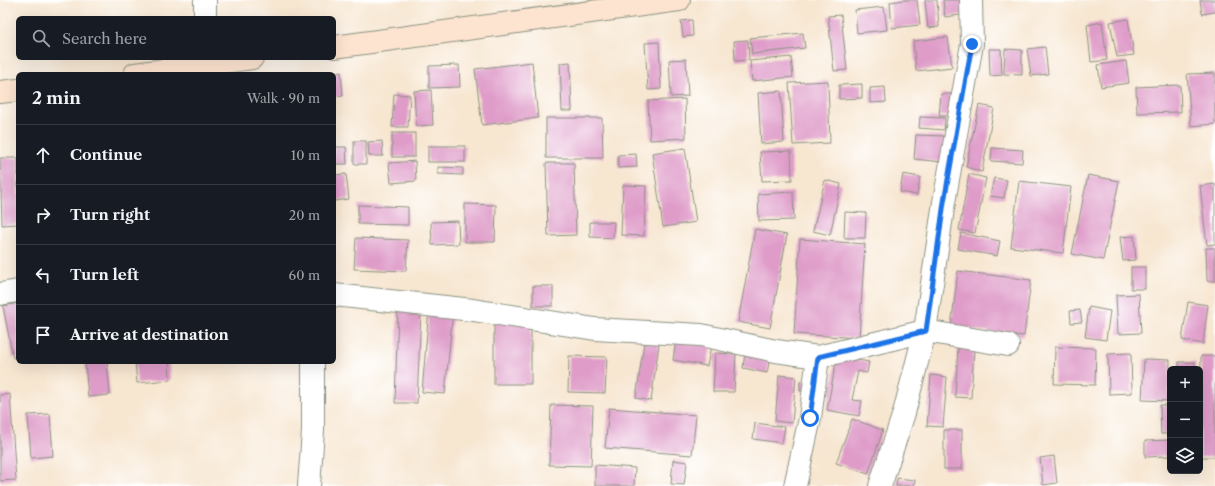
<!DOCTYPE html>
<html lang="en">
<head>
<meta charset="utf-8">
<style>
  body { margin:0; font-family:"Libre Caslon Text",serif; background:#20242c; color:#f1f3f6 }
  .controls { position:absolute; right:12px; bottom:12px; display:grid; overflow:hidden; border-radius:6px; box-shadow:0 4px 16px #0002 }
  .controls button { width:36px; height:36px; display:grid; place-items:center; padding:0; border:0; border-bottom:1px solid #363941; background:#171b24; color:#f1f3f6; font:20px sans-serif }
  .stop { position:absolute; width:12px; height:12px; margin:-9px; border:3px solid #1a73e8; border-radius:50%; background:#fff }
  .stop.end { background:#1a73e8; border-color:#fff; box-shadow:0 1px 4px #0008 }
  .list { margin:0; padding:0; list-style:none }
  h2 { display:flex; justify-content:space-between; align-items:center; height:52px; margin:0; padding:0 16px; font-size:17px }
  h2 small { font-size:13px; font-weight:400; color:#9ea1a6 }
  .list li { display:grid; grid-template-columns:26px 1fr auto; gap:12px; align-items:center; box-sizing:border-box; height:60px; padding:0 16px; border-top:1px solid #363941 }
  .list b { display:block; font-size:15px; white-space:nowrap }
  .list em { font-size:13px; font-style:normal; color:#9ea1a6 }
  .icon { flex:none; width:22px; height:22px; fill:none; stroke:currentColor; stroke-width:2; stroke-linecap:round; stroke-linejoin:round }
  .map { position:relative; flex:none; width:1215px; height:486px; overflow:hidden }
  .search { position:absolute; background:#171b24; box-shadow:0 4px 16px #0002; left:16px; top:16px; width:320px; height:44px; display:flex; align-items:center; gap:10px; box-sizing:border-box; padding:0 14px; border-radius:6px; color:#9ea1a6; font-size:15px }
  .panel { position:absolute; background:#171b24; box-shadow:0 4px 16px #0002; left:16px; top:72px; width:320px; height:292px; border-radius:6px }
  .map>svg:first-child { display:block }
  .building { fill:#df9cc9 }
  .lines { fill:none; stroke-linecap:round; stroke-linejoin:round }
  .street-casing { stroke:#8b9282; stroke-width:24 }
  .secondary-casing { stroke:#8b9282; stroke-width:24 }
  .street { stroke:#fff; stroke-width:22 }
  .secondary { stroke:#fde4d0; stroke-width:22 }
  .route { stroke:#1a73e8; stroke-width:5 }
</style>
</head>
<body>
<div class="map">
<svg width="1215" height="486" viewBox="0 0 1215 486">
  <rect width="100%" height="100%" fill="#fff"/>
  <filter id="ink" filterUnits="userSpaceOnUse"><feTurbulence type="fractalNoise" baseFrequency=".025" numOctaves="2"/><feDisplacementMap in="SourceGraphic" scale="8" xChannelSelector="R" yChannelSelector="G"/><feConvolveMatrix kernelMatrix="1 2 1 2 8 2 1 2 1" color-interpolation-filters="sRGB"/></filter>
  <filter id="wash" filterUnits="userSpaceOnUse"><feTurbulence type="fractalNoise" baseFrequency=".012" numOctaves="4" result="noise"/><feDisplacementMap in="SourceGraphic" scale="16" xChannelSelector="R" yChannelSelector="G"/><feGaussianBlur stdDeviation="0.9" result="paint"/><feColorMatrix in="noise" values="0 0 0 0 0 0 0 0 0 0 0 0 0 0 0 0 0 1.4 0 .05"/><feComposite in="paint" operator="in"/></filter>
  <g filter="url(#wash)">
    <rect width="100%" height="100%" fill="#f7e6d0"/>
    <g id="blocks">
      <g class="building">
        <path d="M 905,0 L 917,0 L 920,25 L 892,28 L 890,2 Z"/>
        <path d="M 925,0 L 937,0 L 939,27 L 928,28 Z"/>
        <path d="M 943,0 L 966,0 L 967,14 L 945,17 Z"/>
        <path d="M 1200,0 L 1215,0 L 1215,12 L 1202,14 Z"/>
        <path d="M 884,7 L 887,30 L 857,33 L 855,10 Z"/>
        <path d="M 841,15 L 847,70 L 834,71 L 828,16 Z"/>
        <path d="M 1128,19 L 1134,55 L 1117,57 L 1110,22 Z"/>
        <path d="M 692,20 L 693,36 L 683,37 L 681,21 Z"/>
        <path d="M 1102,22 L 1107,60 L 1091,62 L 1087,25 Z"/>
        <path d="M 803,33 L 805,48 L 752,54 L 750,38 Z"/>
        <path d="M 948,37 L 952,67 L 916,71 L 913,41 Z"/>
        <path d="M 748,40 L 749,60 L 735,61 L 734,41 Z"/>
        <path d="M 659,42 L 661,89 L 648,90 L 645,43 Z"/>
        <path d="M 1045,47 L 1048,74 L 1031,76 L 1027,49 Z"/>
        <path d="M 989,49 L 1001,49 L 1002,75 L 990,76 Z"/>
        <path d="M 1005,49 L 1022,50 L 1022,75 L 1004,74 Z"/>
        <path d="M 791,57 L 793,77 L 752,81 L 750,61 Z"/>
        <path d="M 686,59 L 688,96 L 671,97 L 669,60 Z"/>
        <path d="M 1126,61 L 1129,83 L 1101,87 L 1098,65 Z"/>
        <path d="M 532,62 L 538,118 L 482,125 L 475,69 Z"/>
        <path d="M 570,62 L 572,111 L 562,111 L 560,63 Z"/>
        <path d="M 459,65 L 460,87 L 429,88 L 429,66 Z"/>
        <path d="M 341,72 L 343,96 L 334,97 L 334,73 Z"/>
        <path d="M 1215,73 L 1215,124 L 1191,126 L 1187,74 Z"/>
        <path d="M 828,81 L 830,143 L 793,145 L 789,83 Z"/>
        <path d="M 862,84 L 862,98 L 839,99 L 839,85 Z"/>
        <path d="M 1180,85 L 1181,112 L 1137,113 L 1136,87 Z"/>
        <path d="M 885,87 L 886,102 L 870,103 L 870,88 Z"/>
        <path d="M 431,90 L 433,125 L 416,126 L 414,91 Z"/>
        <path d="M 781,91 L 784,142 L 761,144 L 758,93 Z"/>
        <path d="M 394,94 L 410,95 L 408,127 L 392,127 Z"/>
        <path d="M 941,94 L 952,94 L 951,116 L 939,116 Z"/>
        <path d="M 685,99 L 686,138 L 650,140 L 648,101 Z"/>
        <path d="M 979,105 L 994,108 L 982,172 L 966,167 Z"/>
        <path d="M 920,117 L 945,118 L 944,130 L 919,128 Z"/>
        <path d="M 546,118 L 602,118 L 603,158 L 546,158 Z"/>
        <rect x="392" y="133" width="23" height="24"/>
        <path d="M 916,135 L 944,136 L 942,162 L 914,159 Z"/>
        <rect x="354" y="141" width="12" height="23"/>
        <path d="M 382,141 L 383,156 L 369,156 L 368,142 Z"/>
        <rect x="428" y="146" width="37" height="16"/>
        <path d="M 334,147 L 346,147 L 347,164 L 334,164 Z"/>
        <path d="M 685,148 L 696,222 L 663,227 L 652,153 Z"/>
        <path d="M 992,148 L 1023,150 L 1022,163 L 991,161 Z"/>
        <path d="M 791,151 L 792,180 L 762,181 L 760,152 Z"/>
        <path d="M 636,154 L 637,167 L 618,168 L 618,155 Z"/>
        <path d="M 0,158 L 18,158 L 18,224 L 2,225 Z"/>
        <path d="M 415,161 L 416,181 L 391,183 L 389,163 Z"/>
        <path d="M 546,163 L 574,163 L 576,235 L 548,236 Z"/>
        <path d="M 438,167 L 463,168 L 463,175 L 438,174 Z"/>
        <path d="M 346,174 L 349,199 L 334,201 L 334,175 Z"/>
        <path d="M 903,174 L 920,177 L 917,195 L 900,192 Z"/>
        <path d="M 969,174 L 986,178 L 975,233 L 959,230 Z"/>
        <path d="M 1088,175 L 1119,181 L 1103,260 L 1072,254 Z"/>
        <path d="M 994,178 L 1007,180 L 1004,198 L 990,196 Z"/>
        <path d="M 825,180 L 841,184 L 830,235 L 813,231 Z"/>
        <path d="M 1019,181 L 1071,187 L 1063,253 L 1011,247 Z"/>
        <path d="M 1215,184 L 1215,244 L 1207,245 L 1200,186 Z"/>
        <path d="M 623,185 L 646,186 L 644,236 L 621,235 Z"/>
        <path d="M 793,192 L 794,220 L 759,221 L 758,194 Z"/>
        <path d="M 465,204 L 496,205 L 495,242 L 465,242 Z"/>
        <path d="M 358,205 L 408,207 L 408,225 L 358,224 Z"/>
        <path d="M 845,212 L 866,213 L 865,238 L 844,238 Z"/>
        <path d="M 458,221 L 459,244 L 432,245 L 431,222 Z"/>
        <path d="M 590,222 L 614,222 L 613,238 L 590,237 Z"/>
        <path d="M 755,229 L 787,235 L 770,328 L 738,322 Z"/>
        <path d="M 961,233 L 1000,241 L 997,256 L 958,249 Z"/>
        <path d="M 1134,236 L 1136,260 L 1123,261 L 1120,237 Z"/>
        <path d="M 356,238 L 408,240 L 406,271 L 354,269 Z"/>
        <path d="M 800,239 L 865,244 L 859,338 L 794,334 Z"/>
        <path d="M 1206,248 L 1215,248 L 1215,281 L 1207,281 Z"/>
        <rect x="1131" y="267" width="14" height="22"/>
        <path d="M 958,271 L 1031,280 L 1024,336 L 951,327 Z"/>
        <rect x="533" y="286" width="20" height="20"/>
        <path d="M 1139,294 L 1141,333 L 1118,334 L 1116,295 Z"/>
        <path d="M 1188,302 L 1208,305 L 1203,344 L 1182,340 Z"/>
        <path d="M 18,303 L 18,357 L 13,358 L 3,306 Z"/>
        <path d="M 1089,307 L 1110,311 L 1106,340 L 1085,337 Z"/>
        <path d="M 429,308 L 453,310 L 445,394 L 422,392 Z"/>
        <path d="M 398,309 L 421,310 L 417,403 L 395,403 Z"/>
        <path d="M 1080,310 L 1082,322 L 1071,323 L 1070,311 Z"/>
        <rect x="494" y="322" width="37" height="62"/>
        <path d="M 645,335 L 660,337 L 651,401 L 636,398 Z"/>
        <path d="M 676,340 L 711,346 L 707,366 L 673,360 Z"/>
        <path d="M 1055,347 L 1096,348 L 1095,385 L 1054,384 Z"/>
        <path d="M 958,348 L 974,349 L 971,398 L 955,397 Z"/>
        <path d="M 715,353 L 736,354 L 734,392 L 713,392 Z"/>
        <path d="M 745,353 L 770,357 L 767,373 L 743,368 Z"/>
        <path d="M 1131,353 L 1132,393 L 1109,394 L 1108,354 Z"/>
        <path d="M 569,356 L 607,357 L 605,393 L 568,392 Z"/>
        <path d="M 837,356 L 869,362 L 867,373 L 858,371 L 852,400 L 862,401 L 859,416 L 827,410 Z"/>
        <path d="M 1201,356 L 1215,356 L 1215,457 L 1200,457 Z"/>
        <path d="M 1144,359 L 1170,360 L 1169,401 L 1142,400 Z"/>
        <path d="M 85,362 L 107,362 L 110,395 L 88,397 Z"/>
        <path d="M 135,362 L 169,362 L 170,380 L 137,383 Z"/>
        <rect x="1179" y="362" width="16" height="7"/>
        <path d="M 779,375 L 796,377 L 792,423 L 775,421 Z"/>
        <path d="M 931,375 L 947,377 L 943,427 L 927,426 Z"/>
        <path d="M 800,381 L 806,381 L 806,390 L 800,391 Z"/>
        <path d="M 10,394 L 16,480 L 0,481 L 0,395 Z"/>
        <path d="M 551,405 L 593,406 L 591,466 L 549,465 Z"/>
        <path d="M 1160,405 L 1170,405 L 1170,434 L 1161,434 Z"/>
        <path d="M 609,408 L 696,415 L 692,455 L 605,448 Z"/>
        <path d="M 50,414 L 53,456 L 31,458 L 28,415 Z"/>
        <path d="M 852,419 L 883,430 L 868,474 L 836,463 Z"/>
        <path d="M 755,423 L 785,427 L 782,443 L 753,439 Z"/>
        <rect x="944" y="430" width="18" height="39"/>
        <path d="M 1170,440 L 1170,456 L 1145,457 L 1145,441 Z"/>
        <path d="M 1054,456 L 1057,483 L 1043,485 L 1040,458 Z"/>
        <path d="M 673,460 L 687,462 L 684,485 L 671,484 Z"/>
        <path d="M 595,465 L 635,468 L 634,486 L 595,486 Z"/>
        <path d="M 897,478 L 915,480 L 914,486 L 896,486 Z"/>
      </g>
    </g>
  </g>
  <g filter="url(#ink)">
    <use href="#blocks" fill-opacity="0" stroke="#8b9282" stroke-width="1"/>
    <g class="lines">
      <defs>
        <g id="street">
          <path d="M 205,18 L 205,0"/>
          <path d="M 0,294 L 18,291"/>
          <path d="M 334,295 L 473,310 L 595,329 L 701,335 L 776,351 L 818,357 L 810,418 L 795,486"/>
          <path d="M 818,357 L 925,331 L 1008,345"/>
          <path d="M 309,486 L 313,431 L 313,362"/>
          <path d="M 880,486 L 904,413 L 925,331 L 944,202 L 972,44 L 971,0"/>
        </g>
        <g id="secondary">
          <path d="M 334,47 L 679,0"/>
          <path d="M 135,74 L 252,58"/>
          <path d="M 0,92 L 18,90"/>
        </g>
      </defs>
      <use href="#street" class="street-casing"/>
      <use href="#secondary" class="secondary-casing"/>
      <use href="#street" class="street"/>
      <use href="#secondary" class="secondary"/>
    </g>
  </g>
  <g class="lines" filter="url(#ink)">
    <path class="route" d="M 810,418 L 818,357 L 926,331 L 944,202 L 972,44"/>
  </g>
</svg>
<div class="controls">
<button>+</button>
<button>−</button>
<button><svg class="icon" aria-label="layers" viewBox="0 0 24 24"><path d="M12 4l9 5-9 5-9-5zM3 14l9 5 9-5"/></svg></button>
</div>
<div class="stop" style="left:810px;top:418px"></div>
<div class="stop end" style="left:972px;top:44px"></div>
<div class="search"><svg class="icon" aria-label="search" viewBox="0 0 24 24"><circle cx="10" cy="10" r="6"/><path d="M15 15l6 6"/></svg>Search here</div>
<section class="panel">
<h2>2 min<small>Walk · 90 m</small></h2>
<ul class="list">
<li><svg class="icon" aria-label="ahead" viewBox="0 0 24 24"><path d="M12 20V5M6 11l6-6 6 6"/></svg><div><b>Continue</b></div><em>10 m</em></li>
<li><svg class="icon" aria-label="right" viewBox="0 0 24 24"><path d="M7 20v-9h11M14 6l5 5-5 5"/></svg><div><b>Turn right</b></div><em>20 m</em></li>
<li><svg class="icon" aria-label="left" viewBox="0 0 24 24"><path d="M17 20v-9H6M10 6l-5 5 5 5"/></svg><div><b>Turn left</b></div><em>60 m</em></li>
<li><svg class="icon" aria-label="arrive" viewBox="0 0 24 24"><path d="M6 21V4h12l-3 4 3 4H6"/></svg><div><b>Arrive at destination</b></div></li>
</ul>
</section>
</div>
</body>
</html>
